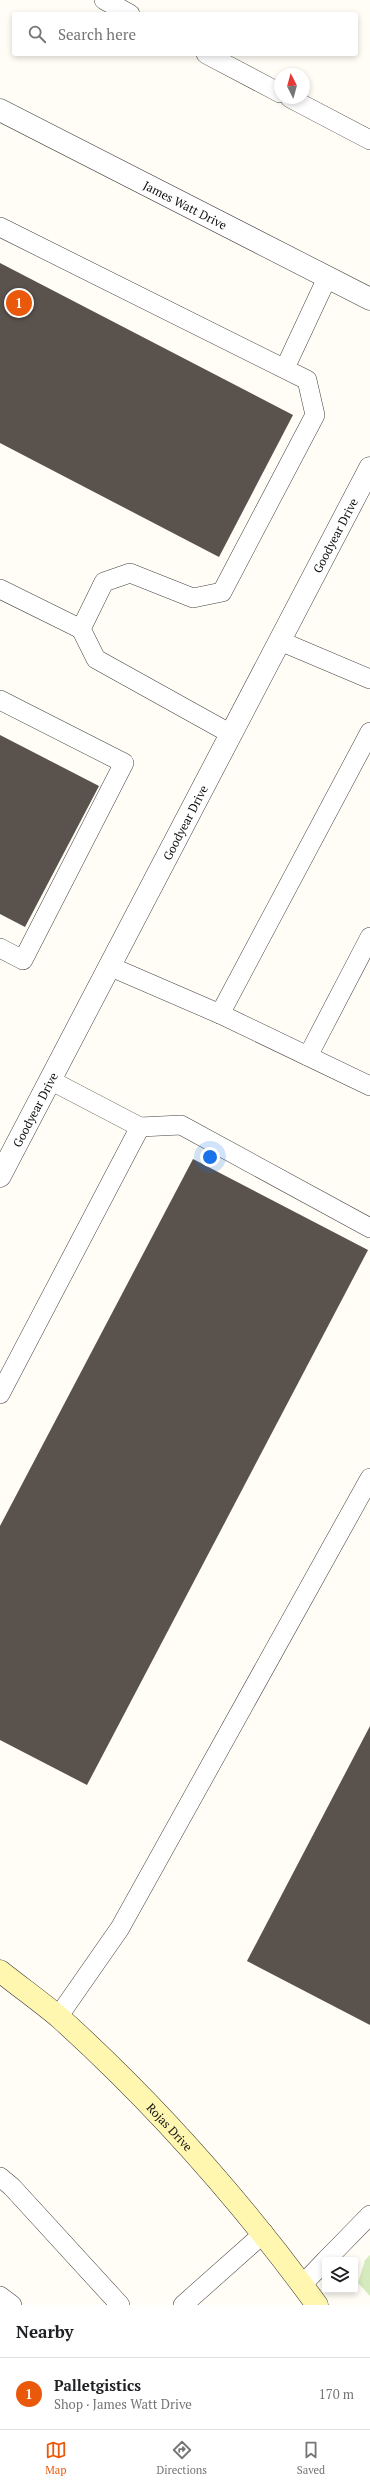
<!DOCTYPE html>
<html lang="en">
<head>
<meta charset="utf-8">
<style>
  body { margin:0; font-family:"PT Serif",serif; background:#f6f6f6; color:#202124 }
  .controls { position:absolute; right:12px; bottom:12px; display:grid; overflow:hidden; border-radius:4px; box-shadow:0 2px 6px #0003 }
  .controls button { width:36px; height:36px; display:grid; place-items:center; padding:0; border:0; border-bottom:1px solid #e0e0e0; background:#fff; color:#202124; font:20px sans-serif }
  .compass { position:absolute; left:274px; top:68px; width:36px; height:36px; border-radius:50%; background:#fff; box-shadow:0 2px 6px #0003; rotate:354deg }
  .you { position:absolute; left:210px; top:1157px; width:14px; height:14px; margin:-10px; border:3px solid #fff; border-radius:50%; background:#1a73e8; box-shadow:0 0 0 6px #1a73e833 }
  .badge { display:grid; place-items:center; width:26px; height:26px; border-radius:50%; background:#ea580c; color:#fff; font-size:13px; font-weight:700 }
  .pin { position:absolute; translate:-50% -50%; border:2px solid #fff; box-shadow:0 1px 4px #0006 }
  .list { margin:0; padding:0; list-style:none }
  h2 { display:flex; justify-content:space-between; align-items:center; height:52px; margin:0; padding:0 16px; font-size:17px }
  h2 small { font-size:13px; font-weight:400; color:#757577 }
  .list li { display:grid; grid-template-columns:26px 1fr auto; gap:12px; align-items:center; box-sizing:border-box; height:72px; padding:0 16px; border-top:1px solid #e0e0e0 }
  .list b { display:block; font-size:15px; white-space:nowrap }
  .list p { margin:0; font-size:13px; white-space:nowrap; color:#757577 }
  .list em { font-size:13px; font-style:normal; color:#757577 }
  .icon { flex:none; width:22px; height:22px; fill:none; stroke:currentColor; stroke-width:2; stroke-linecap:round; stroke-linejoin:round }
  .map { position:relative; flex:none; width:370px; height:2305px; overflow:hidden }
  .search { position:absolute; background:#fff; box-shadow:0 2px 6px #0003; left:12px; right:12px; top:12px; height:44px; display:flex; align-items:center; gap:10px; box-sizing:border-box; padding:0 14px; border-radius:4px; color:#757577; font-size:15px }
  .sheet { height:124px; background:#fff }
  nav { display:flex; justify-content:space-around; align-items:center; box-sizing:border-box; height:56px; border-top:1px solid #e0e0e0; background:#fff; font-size:11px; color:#757577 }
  nav a { display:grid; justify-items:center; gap:2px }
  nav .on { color:#ea580c }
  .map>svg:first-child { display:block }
  .green { fill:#d5ebbd }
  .building { fill:#5a524d }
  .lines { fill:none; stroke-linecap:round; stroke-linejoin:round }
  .service-casing { stroke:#444; stroke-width:20 }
  .tertiary-casing { stroke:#444; stroke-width:23 }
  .secondary-casing { stroke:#333; stroke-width:23 }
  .service { stroke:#fff; stroke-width:19 }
  .tertiary { stroke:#fff; stroke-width:22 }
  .secondary { stroke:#fff6b0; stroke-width:22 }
  .labels { text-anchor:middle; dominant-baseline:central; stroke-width:4; stroke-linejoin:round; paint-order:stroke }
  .street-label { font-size:12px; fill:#111; stroke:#fff }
</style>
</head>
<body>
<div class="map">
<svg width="370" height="2305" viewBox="0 0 370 2305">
  <rect width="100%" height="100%" fill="#fffdf5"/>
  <path class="green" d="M 370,2255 L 370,2296 L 358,2283 L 365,2260 Z"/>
  <g class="building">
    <path d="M 0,263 L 293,415 L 219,557 L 0,443 Z"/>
    <path d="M 0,735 L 99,786 L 25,927 L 0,914 Z"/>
    <path d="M 193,1159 L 368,1250 L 87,1785 L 0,1740 L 0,1526 Z"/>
    <path d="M 370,1726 L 370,2025 L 247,1961 Z"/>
  </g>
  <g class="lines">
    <defs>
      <g id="service">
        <path d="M 104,0 L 130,14"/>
        <path d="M 206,54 L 280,93"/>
        <path d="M 290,98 L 370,140"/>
        <path d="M 0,227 L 307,380 L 315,415 L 222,592 L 193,598 L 130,573 L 104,582 L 81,629 L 96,659 L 231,734"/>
        <path d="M 285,368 L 327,278"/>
        <path d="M 0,589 L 81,629"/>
        <path d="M 280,641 L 370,679"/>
        <path d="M 0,700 L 124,763 L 23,960 L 0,948"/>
        <path d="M 109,966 L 220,1014 L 370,732"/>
        <path d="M 220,1014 L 370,1086"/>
        <path d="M 308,1056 L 370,937"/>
        <path d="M 140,1127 L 181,1125 L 370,1228"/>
        <path d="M 0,1394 L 140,1127 L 50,1080"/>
        <path d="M 58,2017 L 120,1928 L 370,1478"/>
        <path d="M 0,2177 L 12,2187 L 120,2305"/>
        <path d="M 326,2260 L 370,2215"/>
        <path d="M 302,2285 L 325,2261"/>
        <path d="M 0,2296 L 12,2305"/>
        <path d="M 183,2305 L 264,2233"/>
      </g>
      <g id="tertiary">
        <path id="s1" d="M 0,110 L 370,299"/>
        <path id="s2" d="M 0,1176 L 370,468"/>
      </g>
      <g id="secondary">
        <path id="s3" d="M 0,1971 C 20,1987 41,2002 60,2018 C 155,2104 241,2201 317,2305"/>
      </g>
    </defs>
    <use href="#service" class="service-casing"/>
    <use href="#tertiary" class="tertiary-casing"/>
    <use href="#secondary" class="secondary-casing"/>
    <use href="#service" class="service"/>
    <use href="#tertiary" class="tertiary"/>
    <use href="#secondary" class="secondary"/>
  </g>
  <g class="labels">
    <g class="street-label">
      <text stroke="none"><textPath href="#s1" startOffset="208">James Watt Drive</textPath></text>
      <text stroke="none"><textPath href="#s2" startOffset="723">Goodyear Drive</textPath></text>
      <text stroke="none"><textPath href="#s2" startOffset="399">Goodyear Drive</textPath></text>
      <text stroke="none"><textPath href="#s2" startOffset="75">Goodyear Drive</textPath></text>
      <text stroke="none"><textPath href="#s3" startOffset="231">Rojas Drive</textPath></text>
    </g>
  </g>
</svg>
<div class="controls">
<button><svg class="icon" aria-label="layers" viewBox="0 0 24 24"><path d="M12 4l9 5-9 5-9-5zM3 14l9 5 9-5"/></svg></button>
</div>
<svg class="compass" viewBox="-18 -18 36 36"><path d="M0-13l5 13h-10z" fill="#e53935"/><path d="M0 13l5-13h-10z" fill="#757577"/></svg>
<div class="you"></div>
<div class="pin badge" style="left:19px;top:303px">1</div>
<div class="search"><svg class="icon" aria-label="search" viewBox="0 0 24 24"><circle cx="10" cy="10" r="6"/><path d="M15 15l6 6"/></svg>Search here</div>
</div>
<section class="sheet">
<h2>Nearby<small></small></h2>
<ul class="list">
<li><span class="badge">1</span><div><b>Palletgistics</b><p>Shop · James Watt Drive</p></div><em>170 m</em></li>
</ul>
</section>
<nav>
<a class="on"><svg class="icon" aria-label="map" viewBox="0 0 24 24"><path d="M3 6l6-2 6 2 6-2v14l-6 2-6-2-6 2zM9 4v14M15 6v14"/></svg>Map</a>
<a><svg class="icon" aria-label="directions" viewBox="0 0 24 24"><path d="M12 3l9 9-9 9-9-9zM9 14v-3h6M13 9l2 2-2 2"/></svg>Directions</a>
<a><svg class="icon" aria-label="saved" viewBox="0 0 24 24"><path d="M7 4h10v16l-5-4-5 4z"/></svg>Saved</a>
</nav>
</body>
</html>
